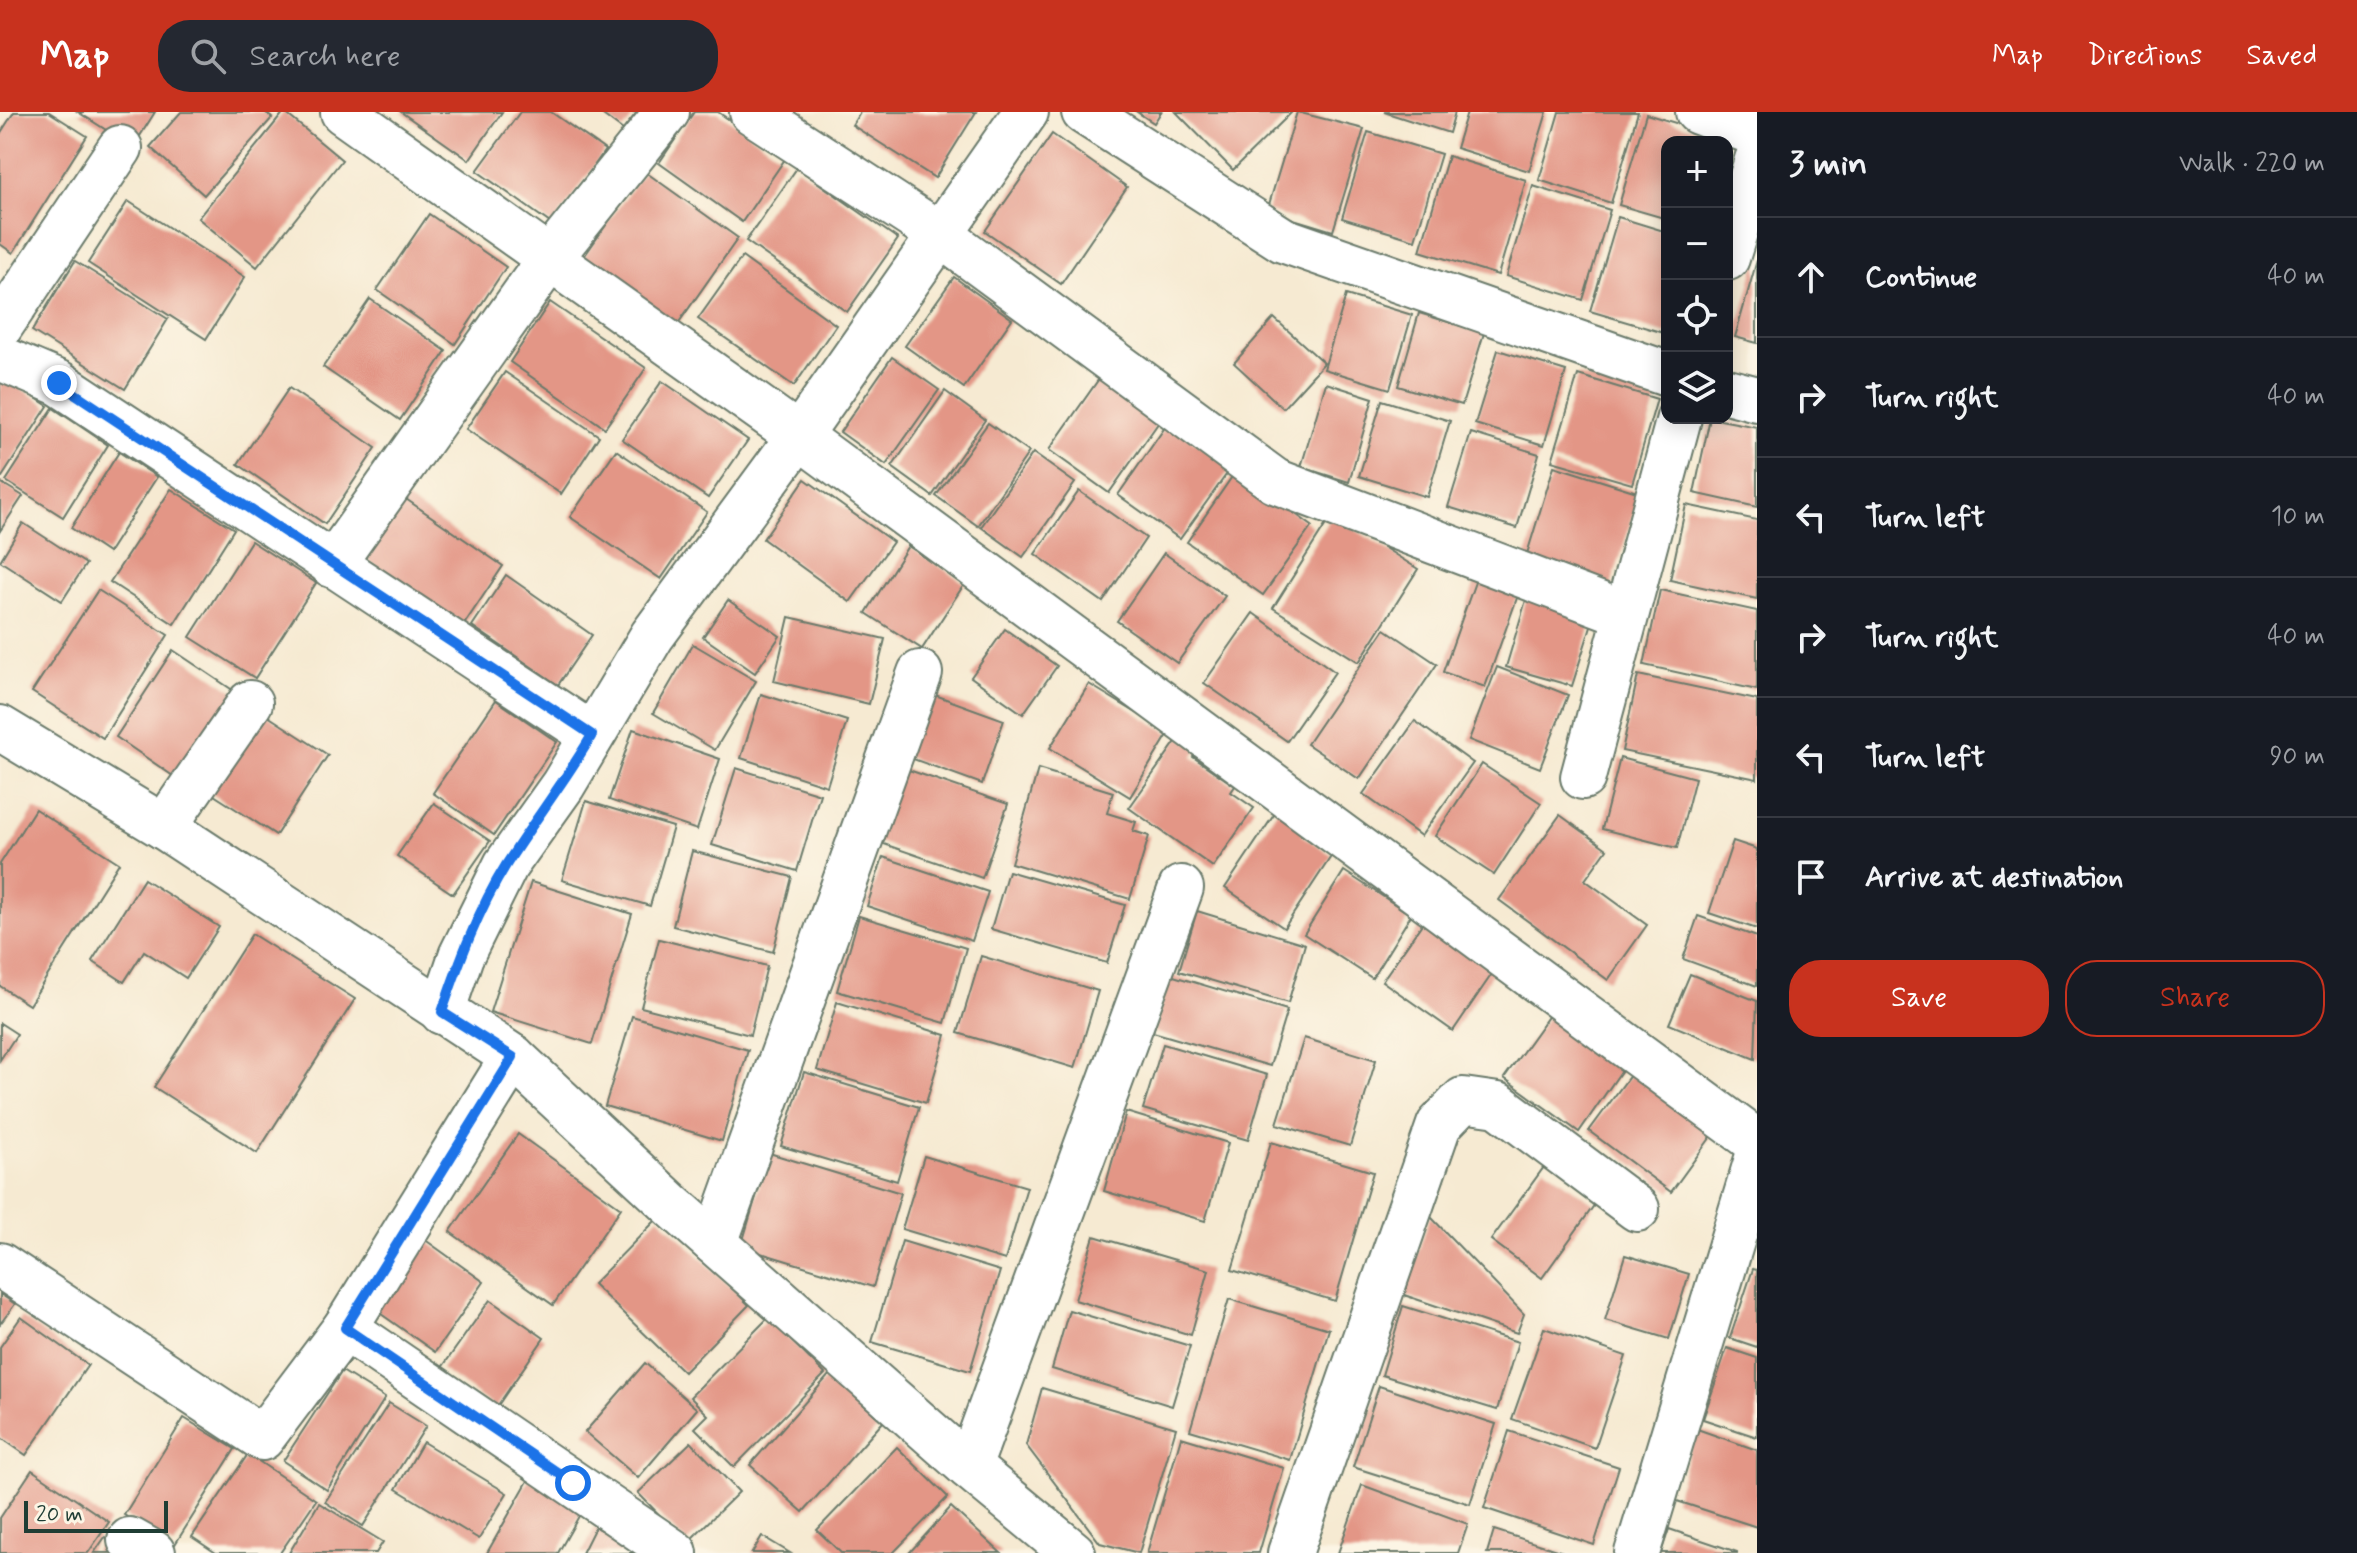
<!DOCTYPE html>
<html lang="en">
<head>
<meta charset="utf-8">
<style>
  body { margin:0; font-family:Mynerve,sans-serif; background:#242831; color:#f1f3f6 }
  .controls { position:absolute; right:24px; top:24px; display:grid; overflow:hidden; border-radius:16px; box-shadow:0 4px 20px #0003 }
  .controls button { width:72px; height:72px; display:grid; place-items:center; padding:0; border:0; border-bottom:2px solid #363941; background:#171b24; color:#f1f3f6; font:40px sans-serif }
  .scale { position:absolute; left:24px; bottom:20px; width:144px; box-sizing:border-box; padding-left:8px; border:4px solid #1f3d34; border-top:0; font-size:22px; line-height:28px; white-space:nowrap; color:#1f3d34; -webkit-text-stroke:6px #fcf5e5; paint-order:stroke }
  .stop { position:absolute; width:24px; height:24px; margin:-18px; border:6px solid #1a73e8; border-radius:50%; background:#fff }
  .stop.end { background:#1a73e8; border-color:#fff; box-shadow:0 2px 8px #0008 }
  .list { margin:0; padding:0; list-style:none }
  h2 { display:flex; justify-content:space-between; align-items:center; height:104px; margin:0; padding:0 32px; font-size:34px }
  h2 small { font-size:26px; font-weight:400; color:#9ea1a6 }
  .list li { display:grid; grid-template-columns:52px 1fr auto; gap:24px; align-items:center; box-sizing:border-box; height:120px; padding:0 32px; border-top:2px solid #363941 }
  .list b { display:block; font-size:30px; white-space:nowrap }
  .list em { font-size:26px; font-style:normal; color:#9ea1a6 }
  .actions { display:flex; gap:16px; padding:24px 32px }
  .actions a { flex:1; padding:18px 0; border:2px solid #c8321e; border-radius:32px; text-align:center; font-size:28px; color:#c8321e }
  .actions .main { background:#c8321e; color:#fff }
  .icon { flex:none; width:44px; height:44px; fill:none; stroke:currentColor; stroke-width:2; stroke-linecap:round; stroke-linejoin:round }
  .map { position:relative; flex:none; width:1757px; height:1441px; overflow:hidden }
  header { display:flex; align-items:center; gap:48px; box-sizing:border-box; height:112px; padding:0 40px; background:#c8321e; color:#fff }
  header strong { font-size:38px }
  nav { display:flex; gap:44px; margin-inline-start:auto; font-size:28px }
  .search { width:560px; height:72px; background:#242831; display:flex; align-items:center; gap:20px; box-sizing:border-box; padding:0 28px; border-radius:32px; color:#9ea1a6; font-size:30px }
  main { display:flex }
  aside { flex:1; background:#171b24 }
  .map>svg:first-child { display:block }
  .building { fill:#e39686 }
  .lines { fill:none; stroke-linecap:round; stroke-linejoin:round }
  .minor-casing { stroke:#6a7a6b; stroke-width:48 }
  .minor { stroke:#fff; stroke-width:44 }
  .route { stroke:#1a73e8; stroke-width:10 }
</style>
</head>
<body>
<header>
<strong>Map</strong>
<div class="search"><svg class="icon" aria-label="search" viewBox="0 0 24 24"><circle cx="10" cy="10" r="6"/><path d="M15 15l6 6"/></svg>Search here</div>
<nav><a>Map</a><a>Directions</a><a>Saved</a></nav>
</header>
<main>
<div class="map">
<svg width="1757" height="1441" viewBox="0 0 1757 1441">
  <rect width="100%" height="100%" fill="#fcf5e5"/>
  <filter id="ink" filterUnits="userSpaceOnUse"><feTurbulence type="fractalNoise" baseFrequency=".0125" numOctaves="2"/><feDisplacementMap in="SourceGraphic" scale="16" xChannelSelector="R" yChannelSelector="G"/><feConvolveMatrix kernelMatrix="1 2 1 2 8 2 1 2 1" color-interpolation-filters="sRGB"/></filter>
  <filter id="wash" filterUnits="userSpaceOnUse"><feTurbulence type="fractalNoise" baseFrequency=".006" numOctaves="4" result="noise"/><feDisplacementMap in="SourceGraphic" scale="32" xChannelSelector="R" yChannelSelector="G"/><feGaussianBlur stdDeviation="1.8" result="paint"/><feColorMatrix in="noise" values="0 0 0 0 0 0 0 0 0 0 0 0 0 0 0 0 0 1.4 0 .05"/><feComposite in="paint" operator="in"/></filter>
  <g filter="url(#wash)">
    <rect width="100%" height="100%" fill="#f6ead2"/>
    <g id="blocks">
      <g class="building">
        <path d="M 14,0 L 49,0 L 87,24 L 13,141 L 0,132 L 0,22 Z"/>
        <path d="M 78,0 L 155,0 L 133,35 Z"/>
        <path d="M 181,0 L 265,0 L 272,6 L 204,83 L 150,35 Z"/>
        <path d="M 284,0 L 342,48 L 257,155 L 198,106 Z"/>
        <path d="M 401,0 L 502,0 L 469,48 Z"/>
        <path d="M 520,0 L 551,0 L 605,38 L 553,113 L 477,59 Z"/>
        <path d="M 599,0 L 637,0 L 623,18 Z"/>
        <path d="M 694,0 L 718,0 L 785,47 L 742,110 L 659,51 Z"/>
        <path d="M 860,0 L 976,0 L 935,66 L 852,13 Z"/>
        <path d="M 1137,0 L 1161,0 L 1154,11 Z"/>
        <path d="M 1176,0 L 1292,0 L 1233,58 Z"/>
        <path d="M 1297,0 L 1364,17 L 1333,119 L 1267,99 Z"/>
        <path d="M 1384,0 L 1455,0 L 1449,21 Z"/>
        <path d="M 1467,0 L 1547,0 L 1529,59 L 1456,36 Z"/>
        <path d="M 1559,0 L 1638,0 L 1611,91 L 1539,68 Z"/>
        <path d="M 1646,2 L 1725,26 L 1723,30 L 1667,30 L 1667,107 L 1619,93 Z"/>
        <path d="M 1368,20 L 1441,42 L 1415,128 L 1342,106 Z"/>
        <path d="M 1052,22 L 1127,75 L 1061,172 L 985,119 Z"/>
        <path d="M 1448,44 L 1526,68 L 1498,163 L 1420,139 Z"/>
        <path d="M 797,56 L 898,127 L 847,200 L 746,129 Z"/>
        <path d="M 644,59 L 738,126 L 677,213 L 583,146 Z"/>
        <path d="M 1533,74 L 1610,98 L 1583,188 L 1506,164 Z"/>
        <path d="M 128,89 L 245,165 L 206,227 L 88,151 Z"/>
        <path d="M 429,102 L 506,155 L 455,232 L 377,178 Z"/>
        <path d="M 1618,105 L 1667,120 L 1667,222 L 1590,199 Z"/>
        <path d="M 742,145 L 836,213 L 794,274 L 698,207 Z"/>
        <path d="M 1757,148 L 1757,231 L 1735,225 Z"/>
        <path d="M 75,149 L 168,207 L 125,277 L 32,219 Z"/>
        <path d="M 954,165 L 1012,207 L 964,276 L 905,234 Z"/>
        <path d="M 1346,183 L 1412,203 L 1390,277 L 1324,257 Z"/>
        <path d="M 370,187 L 446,239 L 400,308 L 323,255 Z"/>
        <path d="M 550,190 L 646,256 L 605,316 L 510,250 Z"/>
        <path d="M 1419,201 L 1484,221 L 1462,293 L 1398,274 Z"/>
        <path d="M 1274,206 L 1324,251 L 1283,296 L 1234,251 Z"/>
        <path d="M 1498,238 L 1566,259 L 1544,333 L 1475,312 Z"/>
        <path d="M 892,245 L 939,278 L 886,353 L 840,320 Z"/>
        <path d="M 505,260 L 599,324 L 561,382 L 466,317 Z"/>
        <path d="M 0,263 L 48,294 L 2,365 L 0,364 Z"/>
        <path d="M 1578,263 L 1657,287 L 1632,372 L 1552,349 Z"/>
        <path d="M 1101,264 L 1161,307 L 1109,381 L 1049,338 Z"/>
        <path d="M 662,269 L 748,328 L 708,386 L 622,327 Z"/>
        <path d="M 1326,271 L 1373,286 L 1349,370 L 1301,355 Z"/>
        <path d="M 289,276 L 376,336 L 325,412 L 238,352 Z"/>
        <path d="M 945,279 L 985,308 L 932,384 L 892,355 Z"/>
        <path d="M 1382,288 L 1450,309 L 1427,385 L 1359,364 Z"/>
        <path d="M 53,296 L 108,333 L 63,405 L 6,369 Z"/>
        <path d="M 1710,306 L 1757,315 L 1757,395 L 1694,381 Z"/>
        <path d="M 988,311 L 1029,340 L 978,414 L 936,384 Z"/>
        <path d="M 1168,311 L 1231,356 L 1180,427 L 1118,383 Z"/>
        <path d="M 1471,321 L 1539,342 L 1517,416 L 1448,395 Z"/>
        <path d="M 616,338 L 707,400 L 661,467 L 570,405 Z"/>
        <path d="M 119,340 L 157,365 L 108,441 L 71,416 Z"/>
        <path d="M 1033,341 L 1075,371 L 1023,445 L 981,415 Z"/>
        <path d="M 1554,354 L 1640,381 L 1608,484 L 1522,458 Z"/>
        <path d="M 1236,359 L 1312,414 L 1263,483 L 1187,430 Z"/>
        <path d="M 805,367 L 893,430 L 850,490 L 763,427 Z"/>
        <path d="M 0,370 L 23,384 L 0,419 Z"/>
        <path d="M 171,377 L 234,417 L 174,512 L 110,470 Z"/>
        <path d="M 1079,379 L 1146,426 L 1103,490 L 1035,442 Z"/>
        <path d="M 403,385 L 503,454 L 463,514 L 363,445 Z"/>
        <path d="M 1686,393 L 1757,408 L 1757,487 L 1670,468 Z"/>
        <path d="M 1332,403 L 1418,457 L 1359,550 L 1273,496 Z"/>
        <path d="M 23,411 L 86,452 L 62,489 L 0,449 Z"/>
        <path d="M 251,429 L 316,471 L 255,566 L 190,525 Z"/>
        <path d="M 908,434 L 965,471 L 922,537 L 866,501 Z"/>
        <path d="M 1164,441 L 1225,484 L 1177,551 L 1117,509 Z"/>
        <path d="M 1480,456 L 1522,472 L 1485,575 L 1443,560 Z"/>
        <path d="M 506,463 L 592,523 L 558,573 L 472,514 Z"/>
        <path d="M 98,478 L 168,523 L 103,626 L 32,580 Z"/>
        <path d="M 1529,478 L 1596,498 L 1572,574 L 1506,555 Z"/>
        <path d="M 1660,478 L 1757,499 L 1757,578 L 1644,553 Z"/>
        <path d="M 728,488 L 780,524 L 755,561 L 703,525 Z"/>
        <path d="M 1253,501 L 1335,560 L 1287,629 L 1204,571 Z"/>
        <path d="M 789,505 L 885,527 L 869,592 L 774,569 Z"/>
        <path d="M 1005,517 L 1057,554 L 1023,602 L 971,565 Z"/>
        <path d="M 1385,517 L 1437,552 L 1359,667 L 1307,632 Z"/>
        <path d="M 693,532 L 756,569 L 715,638 L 653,601 Z"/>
        <path d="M 173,538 L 237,581 L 179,668 L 116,625 Z"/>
        <path d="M 1497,555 L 1568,583 L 1540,656 L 1469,628 Z"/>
        <path d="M 1638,563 L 1757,588 L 1757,667 L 1622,639 Z"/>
        <path d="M 1089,572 L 1169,621 L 1130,685 L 1050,636 Z"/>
        <path d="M 924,579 L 1004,608 L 982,672 L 902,643 Z"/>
        <path d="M 761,582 L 847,609 L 827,674 L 741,646 Z"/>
        <path d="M 496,588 L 557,630 L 494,723 L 433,681 Z"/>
        <path d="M 254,595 L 328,643 L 276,723 L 203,676 Z"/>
        <path d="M 1415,609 L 1473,651 L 1421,724 L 1363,682 Z"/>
        <path d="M 633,617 L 720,647 L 697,718 L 609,688 Z"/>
        <path d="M 1180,624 L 1198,637 L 1193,645 L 1235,674 L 1231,680 L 1254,696 L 1213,755 L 1129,696 Z"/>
        <path d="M 1620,646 L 1695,666 L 1677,736 L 1602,717 Z"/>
        <path d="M 1482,652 L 1541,691 L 1494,763 L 1435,724 Z"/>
        <path d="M 900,655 L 1008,692 L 982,766 L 875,729 Z"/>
        <path d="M 736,656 L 820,682 L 797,759 L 712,733 Z"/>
        <path d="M 1038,657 L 1113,680 L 1107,701 L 1136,710 L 1133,719 L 1149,724 L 1130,787 L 1011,751 Z"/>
        <path d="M 586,689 L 673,715 L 650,794 L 562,768 Z"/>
        <path d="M 434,691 L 490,729 L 453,782 L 397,744 Z"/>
        <path d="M 1280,694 L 1307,713 L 1301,723 L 1332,743 L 1284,816 L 1225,776 Z"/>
        <path d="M 35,697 L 119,751 L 29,893 L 0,874 L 0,752 Z"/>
        <path d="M 1560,703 L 1607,737 L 1585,768 L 1647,813 L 1608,868 L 1499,788 Z"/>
        <path d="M 1733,729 L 1757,737 L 1757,817 L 1709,801 Z"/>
        <path d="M 692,739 L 792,765 L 773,840 L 673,814 Z"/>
        <path d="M 883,745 L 988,780 L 972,829 L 867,794 Z"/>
        <path d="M 1008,759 L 1125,793 L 1107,851 L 991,817 Z"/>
        <path d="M 1344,759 L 1411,803 L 1372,866 L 1304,822 Z"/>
        <path d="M 144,767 L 219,815 L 186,866 L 144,839 L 124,870 L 92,849 Z"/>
        <path d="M 531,770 L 632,802 L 592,932 L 490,900 Z"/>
        <path d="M 1197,799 L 1305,832 L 1288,891 L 1179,859 Z"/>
        <path d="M 859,804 L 966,836 L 945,911 L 837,879 Z"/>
        <path d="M 1698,804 L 1757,825 L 1757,874 L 1683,847 Z"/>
        <path d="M 1424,809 L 1494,859 L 1453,919 L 1382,869 Z"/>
        <path d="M 252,822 L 355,887 L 257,1041 L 154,975 Z"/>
        <path d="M 659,827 L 767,854 L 750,923 L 641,895 Z"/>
        <path d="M 981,844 L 1098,879 L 1075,956 L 958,921 Z"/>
        <path d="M 1690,862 L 1757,889 L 1755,947 L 1669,912 Z"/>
        <path d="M 1170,863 L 1287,898 L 1270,954 L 1153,920 Z"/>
        <path d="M 837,890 L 946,923 L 926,991 L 817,958 Z"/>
        <path d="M 1550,902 L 1624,955 L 1579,1020 L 1504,966 Z"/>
        <path d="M 632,904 L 748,938 L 722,1029 L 605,994 Z"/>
        <path d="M 0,911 L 17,922 L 0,948 Z"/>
        <path d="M 1304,926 L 1376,948 L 1350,1034 L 1277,1012 Z"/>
        <path d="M 1163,932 L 1267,963 L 1248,1028 L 1143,997 Z"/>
        <path d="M 804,960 L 919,995 L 897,1069 L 781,1034 Z"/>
        <path d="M 1631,962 L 1713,1022 L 1671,1080 L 1589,1019 Z"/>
        <path d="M 1126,1000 L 1228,1031 L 1205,1109 L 1104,1079 Z"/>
        <path d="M 518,1022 L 621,1096 L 553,1193 L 450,1120 Z"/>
        <path d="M 1271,1030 L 1373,1060 L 1335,1189 L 1232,1158 Z"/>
        <path d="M 769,1041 L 901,1081 L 873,1175 L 741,1135 Z"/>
        <path d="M 924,1044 L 1027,1075 L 1005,1148 L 902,1117 Z"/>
        <path d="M 1544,1055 L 1595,1092 L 1542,1166 L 1491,1128 Z"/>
        <path d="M 1430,1104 L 1524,1202 L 1517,1221 L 1404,1183 Z"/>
        <path d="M 659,1105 L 749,1193 L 684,1260 L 593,1172 Z"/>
        <path d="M 1094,1124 L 1209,1158 L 1191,1223 L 1075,1188 Z"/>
        <path d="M 424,1127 L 484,1170 L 435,1240 L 374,1197 Z"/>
        <path d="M 902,1129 L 1000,1159 L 970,1259 L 872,1230 Z"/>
        <path d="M 1625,1143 L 1689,1162 L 1669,1227 L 1605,1208 Z"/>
        <path d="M 1753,1157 L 1757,1158 L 1757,1235 L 1730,1226 Z"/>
        <path d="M 0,1182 L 15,1192 L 0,1212 Z"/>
        <path d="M 1229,1187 L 1329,1217 L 1290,1348 L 1190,1318 Z"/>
        <path d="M 490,1188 L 544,1226 L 496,1296 L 441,1257 Z"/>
        <path d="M 1403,1194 L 1518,1230 L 1497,1298 L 1382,1263 Z"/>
        <path d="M 1069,1198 L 1190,1234 L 1172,1294 L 1052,1257 Z"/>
        <path d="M 21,1205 L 88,1253 L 26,1343 L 0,1325 L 0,1235 Z"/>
        <path d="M 768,1206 L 825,1262 L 734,1355 L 695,1316 L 708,1303 L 690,1285 Z"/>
        <path d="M 1544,1216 L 1626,1244 L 1595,1336 L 1512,1307 Z"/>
        <path d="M 1727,1236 L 1757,1246 L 1757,1325 L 1703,1307 Z"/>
        <path d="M 645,1251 L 697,1297 L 638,1366 L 585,1320 Z"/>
        <path d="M 342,1259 L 385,1286 L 327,1378 L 283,1349 Z"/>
        <path d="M 830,1262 L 883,1310 L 803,1400 L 750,1353 Z"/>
        <path d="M 1379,1274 L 1496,1312 L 1470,1392 L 1353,1355 Z"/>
        <path d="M 1042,1276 L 1176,1316 L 1139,1441 L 1100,1431 L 1026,1333 Z"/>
        <path d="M 389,1291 L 426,1314 L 363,1414 L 325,1390 Z"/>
        <path d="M 184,1306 L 235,1337 L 174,1434 L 124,1403 Z"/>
        <path d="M 1697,1317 L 1757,1338 L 1757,1415 L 1674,1388 Z"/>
        <path d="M 1509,1319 L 1619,1355 L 1594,1433 L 1484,1396 Z"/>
        <path d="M 1181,1325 L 1284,1356 L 1259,1441 L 1147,1441 Z"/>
        <path d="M 423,1330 L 507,1381 L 479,1427 L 396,1377 Z"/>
        <path d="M 691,1330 L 739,1380 L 687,1431 L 638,1381 Z"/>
        <path d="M 897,1335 L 948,1385 L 893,1441 L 841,1441 L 817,1418 Z"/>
        <path d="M 248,1342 L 316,1388 L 280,1441 L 216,1441 L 192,1425 Z"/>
        <path d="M 32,1358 L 109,1410 L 88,1441 L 0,1441 L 0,1406 Z"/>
        <path d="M 529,1367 L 583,1397 L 558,1441 L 487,1441 Z"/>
        <path d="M 1362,1373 L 1468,1412 L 1458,1441 L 1338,1441 Z"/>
        <path d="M 319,1391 L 383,1430 L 376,1441 L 289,1441 Z"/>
        <path d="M 951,1395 L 1001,1441 L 909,1441 Z"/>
        <path d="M 595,1415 L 645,1441 L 582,1441 Z"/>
        <path d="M 1669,1417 L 1737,1440 L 1737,1441 L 1661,1441 Z"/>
        <path d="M 1494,1418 L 1563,1440 L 1563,1441 L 1487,1441 Z"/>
        <path d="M 762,1424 L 790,1441 L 752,1441 Z"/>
        <path d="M 105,1425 L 130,1441 L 94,1441 Z"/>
      </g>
    </g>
  </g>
  <g filter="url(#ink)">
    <use href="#blocks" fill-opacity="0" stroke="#6a7a6b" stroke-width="2"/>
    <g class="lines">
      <defs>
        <g id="minor">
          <path d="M 343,0 L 799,324 L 1757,1030"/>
          <path d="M 752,0 L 938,121 L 1275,369 L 1625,502"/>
          <path d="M 1084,0 L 1283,128 L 1667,262"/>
          <path d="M 1698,0 L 1757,22"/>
          <path d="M 1727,146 L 1757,48"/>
          <path d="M 0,215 L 120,36"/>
          <path d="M 0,246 L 59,271 L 592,623"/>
          <path d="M 1727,279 L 1757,287"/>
          <path d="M 332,453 L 550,146 L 667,0"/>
          <path d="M 0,616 L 164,715 L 513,945 L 674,1095 L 969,1355 L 1073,1441"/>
          <path d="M 1583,665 L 1679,306"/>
          <path d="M 164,715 L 250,591"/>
          <path d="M 442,900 L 461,844 L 506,753 L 563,673 L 652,524 L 799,324 L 1026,0"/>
          <path d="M 715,1131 L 920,561"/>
          <path d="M 0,1153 L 262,1326 L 345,1216 L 513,945"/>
          <path d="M 345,1216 L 675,1441"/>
          <path d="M 969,1355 L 1181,776"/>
          <path d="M 130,1428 L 153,1441"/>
          <path d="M 1290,1441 L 1439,1013 L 1463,988 L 1498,993 L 1637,1097"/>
          <path d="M 1637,1441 L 1757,1047"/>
        </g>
      </defs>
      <use href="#minor" class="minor-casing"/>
      <use href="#minor" class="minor"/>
    </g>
  </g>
  <g class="lines" filter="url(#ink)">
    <path class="route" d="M 59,271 L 592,623 C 566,668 534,708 506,753 C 478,798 459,850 442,900 L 513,945 L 345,1216 L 573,1371"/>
  </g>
</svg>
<div class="controls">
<button>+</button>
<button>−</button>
<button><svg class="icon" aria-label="locate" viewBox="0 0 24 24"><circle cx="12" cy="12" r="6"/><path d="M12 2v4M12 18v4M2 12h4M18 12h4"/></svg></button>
<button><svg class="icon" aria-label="layers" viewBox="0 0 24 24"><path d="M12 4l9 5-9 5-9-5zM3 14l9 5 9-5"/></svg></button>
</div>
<div class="scale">20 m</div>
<div class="stop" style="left:573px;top:1371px"></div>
<div class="stop end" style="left:59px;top:271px"></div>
</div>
<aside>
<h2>3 min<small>Walk · 220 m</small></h2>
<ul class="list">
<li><svg class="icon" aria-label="ahead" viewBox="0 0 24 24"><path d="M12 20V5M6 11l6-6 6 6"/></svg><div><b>Continue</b></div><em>40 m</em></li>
<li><svg class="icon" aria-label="right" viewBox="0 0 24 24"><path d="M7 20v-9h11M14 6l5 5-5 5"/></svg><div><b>Turn right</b></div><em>40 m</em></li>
<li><svg class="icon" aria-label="left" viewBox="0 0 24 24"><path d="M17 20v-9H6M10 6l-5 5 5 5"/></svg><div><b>Turn left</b></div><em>10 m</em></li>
<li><svg class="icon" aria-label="right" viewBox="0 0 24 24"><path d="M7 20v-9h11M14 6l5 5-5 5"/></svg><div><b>Turn right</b></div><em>40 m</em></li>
<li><svg class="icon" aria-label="left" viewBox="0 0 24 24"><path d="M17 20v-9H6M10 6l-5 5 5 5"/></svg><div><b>Turn left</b></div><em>90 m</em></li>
<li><svg class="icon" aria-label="arrive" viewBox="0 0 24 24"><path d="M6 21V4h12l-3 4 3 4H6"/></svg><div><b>Arrive at destination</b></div></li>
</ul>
<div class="actions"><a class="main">Save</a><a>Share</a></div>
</aside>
</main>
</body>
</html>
